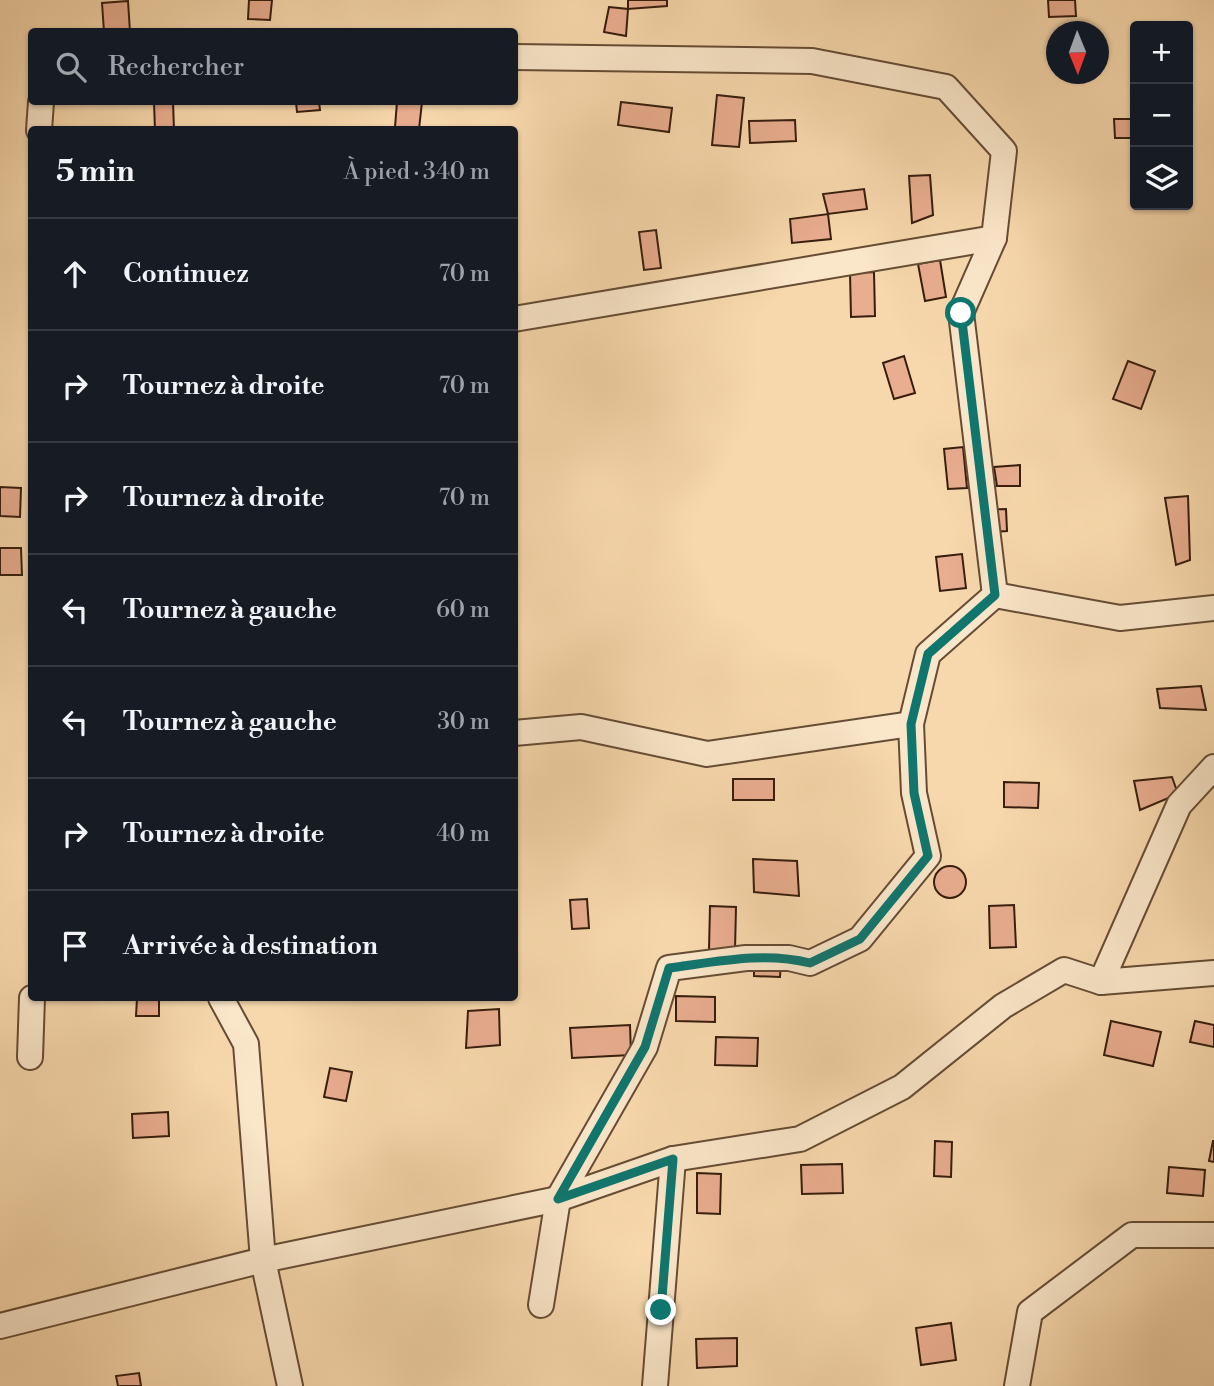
<!DOCTYPE html>
<html lang="fr">
<head>
<meta charset="utf-8">
<style>
  body { margin:0; font-family:"Libre Bodoni",serif; background:#20242c; color:#f1f3f6 }
  .controls { position:absolute; right:21px; top:21px; display:grid; overflow:hidden; border-radius:7px; box-shadow:0 2px 5px #0004 }
  .controls button { width:63px; height:63px; display:grid; place-items:center; padding:0; border:0; border-bottom:2px solid #363941; background:#171b24; color:#f1f3f6; font:35px sans-serif }
  .compass { position:absolute; left:1046px; top:21px; width:63px; height:63px; border-radius:50%; background:#171b24; box-shadow:0 2px 5px #0004; rotate:179deg }
  .stop { position:absolute; width:21px; height:21px; margin:-16px; border:5px solid #0f766e; border-radius:50%; background:#fff }
  .stop.end { background:#0f766e; border-color:#fff; box-shadow:0 2px 7px #0008 }
  .list { margin:0; padding:0; list-style:none }
  h2 { display:flex; justify-content:space-between; align-items:center; height:91px; margin:0; padding:0 28px; font-size:30px }
  h2 small { font-size:23px; font-weight:400; color:#9ea1a6 }
  .list li { display:grid; grid-template-columns:46px 1fr auto; gap:21px; align-items:center; box-sizing:border-box; height:112px; padding:0 28px; border-top:2px solid #363941 }
  .list b { display:block; font-size:26px; white-space:nowrap }
  .list em { font-size:23px; font-style:normal; color:#9ea1a6 }
  .icon { flex:none; width:38px; height:38px; fill:none; stroke:currentColor; stroke-width:2; stroke-linecap:round; stroke-linejoin:round }
  .map { position:relative; flex:none; width:1214px; height:1386px; overflow:hidden }
  .search { position:absolute; background:#171b24; box-shadow:0 2px 5px #0004; left:28px; top:28px; width:490px; height:77px; display:flex; align-items:center; gap:18px; box-sizing:border-box; padding:0 24px; border-radius:7px; color:#9ea1a6; font-size:26px }
  .panel { position:absolute; background:#171b24; box-shadow:0 2px 5px #0004; left:28px; top:126px; width:490px; height:875px; border-radius:7px }
  .map>svg:first-child { display:block }
  .building { fill:#e9ad8f; stroke:#361d0d; stroke-width:2 }
  .lines { fill:none; stroke-linecap:round; stroke-linejoin:round }
  .street-casing { stroke:#664c35; stroke-width:28 }
  .street { stroke:#fae6c9; stroke-width:24 }
  .route { stroke:#0f766e; stroke-width:9 }
</style>
</head>
<body>
<div class="map">
<svg width="1214" height="1386" viewBox="0 0 1214 1386">
  <rect width="100%" height="100%" fill="#f7d8ac"/>
  <filter id="stains"><feTurbulence type="fractalNoise" baseFrequency=".00286" numOctaves="4"/><feColorMatrix values="0 0 0 0 .2 0 0 0 0 .09 0 0 0 0 .02 0 0 0 .5 -.17"/></filter>
  <radialGradient id="worn" r=".72"><stop offset=".6" stop-color="#630" stop-opacity="0"/><stop offset="1" stop-color="#630" stop-opacity=".3"/></radialGradient>
  <g class="building">
    <path d="M 249,0 L 272,0 L 270,20 L 248,19 Z"/>
    <path d="M 628,0 L 667,0 L 667,6 L 628,9 Z"/>
    <path d="M 1048,0 L 1075,0 L 1076,16 L 1049,17 Z"/>
    <path d="M 128,1 L 130,32 L 104,32 L 102,3 Z"/>
    <path d="M 609,7 L 628,9 L 626,36 L 604,32 Z"/>
    <path d="M 717,95 L 744,98 L 739,147 L 712,145 Z"/>
    <path d="M 154,102 L 173,102 L 174,130 L 155,130 Z"/>
    <path d="M 296,102 L 319,102 L 320,110 L 297,112 Z"/>
    <path d="M 397,102 L 422,102 L 419,129 L 395,127 Z"/>
    <path d="M 621,102 L 672,108 L 669,132 L 618,125 Z"/>
    <path d="M 1114,119 L 1135,119 L 1135,138 L 1115,138 Z"/>
    <path d="M 795,120 L 796,141 L 750,143 L 749,121 Z"/>
    <path d="M 930,175 L 933,215 L 912,223 L 909,176 Z"/>
    <path d="M 864,189 L 867,209 L 828,214 L 823,194 Z"/>
    <path d="M 828,214 L 831,239 L 792,243 L 790,219 Z"/>
    <path d="M 656,230 L 661,268 L 644,270 L 639,232 Z"/>
    <path d="M 940,260 L 946,297 L 925,301 L 918,264 Z"/>
    <path d="M 874,272 L 875,316 L 851,317 L 850,273 Z"/>
    <path d="M 904,356 L 915,393 L 894,399 L 883,363 Z"/>
    <path d="M 1128,361 L 1155,371 L 1141,409 L 1113,399 Z"/>
    <path d="M 963,447 L 967,488 L 948,489 L 944,449 Z"/>
    <path d="M 1020,465 L 1020,486 L 997,486 L 994,467 Z"/>
    <path d="M 0,487 L 21,488 L 20,517 L 0,516 Z"/>
    <path d="M 1188,496 L 1190,560 L 1176,565 L 1165,498 Z"/>
    <path d="M 1006,509 L 1007,531 L 979,533 L 975,510 Z"/>
    <path d="M 0,548 L 21,548 L 22,575 L 0,575 Z"/>
    <path d="M 962,554 L 966,588 L 940,591 L 936,557 Z"/>
    <path d="M 1201,686 L 1206,710 L 1160,708 L 1157,689 Z"/>
    <path d="M 1172,777 L 1178,794 L 1140,810 L 1134,781 Z"/>
    <rect x="733" y="779" width="41" height="21"/>
    <path d="M 1004,782 L 1039,783 L 1038,808 L 1004,807 Z"/>
    <path d="M 753,859 L 797,861 L 799,896 L 754,892 Z"/>
    <circle cx="950" cy="882" r="16"/>
    <path d="M 587,899 L 589,928 L 572,929 L 570,900 Z"/>
    <path d="M 1014,905 L 1016,947 L 990,948 L 989,906 Z"/>
    <path d="M 710,906 L 736,907 L 735,950 L 709,950 Z"/>
    <path d="M 754,961 L 781,962 L 780,977 L 754,976 Z"/>
    <path d="M 676,996 L 715,997 L 715,1022 L 676,1021 Z"/>
    <path d="M 137,998 L 159,998 L 159,1016 L 136,1016 Z"/>
    <path d="M 499,1009 L 500,1045 L 466,1048 L 468,1011 Z"/>
    <path d="M 1111,1021 L 1161,1032 L 1153,1066 L 1104,1055 Z"/>
    <path d="M 1195,1021 L 1214,1025 L 1214,1047 L 1190,1042 Z"/>
    <path d="M 630,1025 L 631,1055 L 572,1058 L 570,1028 Z"/>
    <path d="M 716,1037 L 758,1038 L 757,1066 L 715,1065 Z"/>
    <path d="M 330,1068 L 352,1072 L 346,1101 L 324,1097 Z"/>
    <path d="M 168,1112 L 169,1136 L 133,1138 L 132,1114 Z"/>
    <path d="M 935,1141 L 952,1142 L 951,1177 L 934,1176 Z"/>
    <path d="M 1213,1141 L 1214,1141 L 1214,1162 L 1209,1161 Z"/>
    <path d="M 842,1164 L 843,1193 L 802,1194 L 801,1165 Z"/>
    <path d="M 1169,1167 L 1205,1170 L 1203,1196 L 1167,1193 Z"/>
    <path d="M 697,1173 L 721,1174 L 720,1214 L 697,1213 Z"/>
    <path d="M 951,1323 L 956,1360 L 921,1365 L 916,1328 Z"/>
    <path d="M 737,1338 L 737,1366 L 697,1368 L 696,1339 Z"/>
    <path d="M 139,1373 L 141,1386 L 118,1386 L 116,1376 Z"/>
  </g>
  <g class="lines">
    <defs>
      <g id="street">
        <path d="M 514,57 L 812,61 L 946,87 L 1004,151 L 994,238 L 961,313 L 995,595"/>
        <path d="M 39,130 L 41,102"/>
        <path d="M 514,319 L 994,238"/>
        <path d="M 514,733 L 581,727 L 707,754 L 911,724"/>
        <path d="M 1214,767 L 1179,805 L 1101,982 L 1214,973"/>
        <path d="M 221,998 L 246,1044 L 263,1260 L 290,1386"/>
        <path d="M 30,1057 L 32,998"/>
        <path d="M 541,1305 L 558,1199 L 645,1047 L 669,968 L 746,958 L 789,958 L 810,963 L 860,939 L 928,856 L 914,793 L 911,724 L 928,654 L 995,595 L 1120,618 L 1214,608"/>
        <path d="M 0,1326 L 263,1260 L 558,1199 L 673,1159 L 800,1139 L 902,1087 L 1003,1006 L 1064,970 L 1101,982"/>
        <path d="M 655,1386 L 673,1159"/>
        <path d="M 1017,1386 L 1030,1312 L 1132,1235 L 1214,1235"/>
      </g>
    </defs>
    <use href="#street" class="street-casing"/>
    <use href="#street" class="street"/>
  </g>
  <g class="lines">
    <path class="route" d="M 661,1310 L 673,1159 L 558,1199 L 645,1047 L 669,968 C 715,962 764,951 810,963 L 860,939 L 928,856 L 914,793 L 911,724 L 928,654 L 995,595 L 961,313"/>
  </g>
  <rect width="100%" height="100%" filter="url(#stains)"/>
  <rect width="100%" height="100%" fill="url(#worn)"/>
</svg>
<div class="controls">
<button>+</button>
<button>−</button>
<button><svg class="icon" aria-label="layers" viewBox="0 0 24 24"><path d="M12 4l9 5-9 5-9-5zM3 14l9 5 9-5"/></svg></button>
</div>
<svg class="compass" viewBox="-18 -18 36 36"><path d="M0-13l5 13h-10z" fill="#e53935"/><path d="M0 13l5-13h-10z" fill="#9ea1a6"/></svg>
<div class="stop" style="left:961px;top:313px"></div>
<div class="stop end" style="left:661px;top:1310px"></div>
<div class="search"><svg class="icon" aria-label="search" viewBox="0 0 24 24"><circle cx="10" cy="10" r="6"/><path d="M15 15l6 6"/></svg>Rechercher</div>
<section class="panel">
<h2>5 min<small>À pied · 340 m</small></h2>
<ul class="list">
<li><svg class="icon" aria-label="ahead" viewBox="0 0 24 24"><path d="M12 20V5M6 11l6-6 6 6"/></svg><div><b>Continuez</b></div><em>70 m</em></li>
<li><svg class="icon" aria-label="right" viewBox="0 0 24 24"><path d="M7 20v-9h11M14 6l5 5-5 5"/></svg><div><b>Tournez à droite</b></div><em>70 m</em></li>
<li><svg class="icon" aria-label="right" viewBox="0 0 24 24"><path d="M7 20v-9h11M14 6l5 5-5 5"/></svg><div><b>Tournez à droite</b></div><em>70 m</em></li>
<li><svg class="icon" aria-label="left" viewBox="0 0 24 24"><path d="M17 20v-9H6M10 6l-5 5 5 5"/></svg><div><b>Tournez à gauche</b></div><em>60 m</em></li>
<li><svg class="icon" aria-label="left" viewBox="0 0 24 24"><path d="M17 20v-9H6M10 6l-5 5 5 5"/></svg><div><b>Tournez à gauche</b></div><em>30 m</em></li>
<li><svg class="icon" aria-label="right" viewBox="0 0 24 24"><path d="M7 20v-9h11M14 6l5 5-5 5"/></svg><div><b>Tournez à droite</b></div><em>40 m</em></li>
<li><svg class="icon" aria-label="arrive" viewBox="0 0 24 24"><path d="M6 21V4h12l-3 4 3 4H6"/></svg><div><b>Arrivée à destination</b></div></li>
</ul>
</section>
</div>
</body>
</html>
